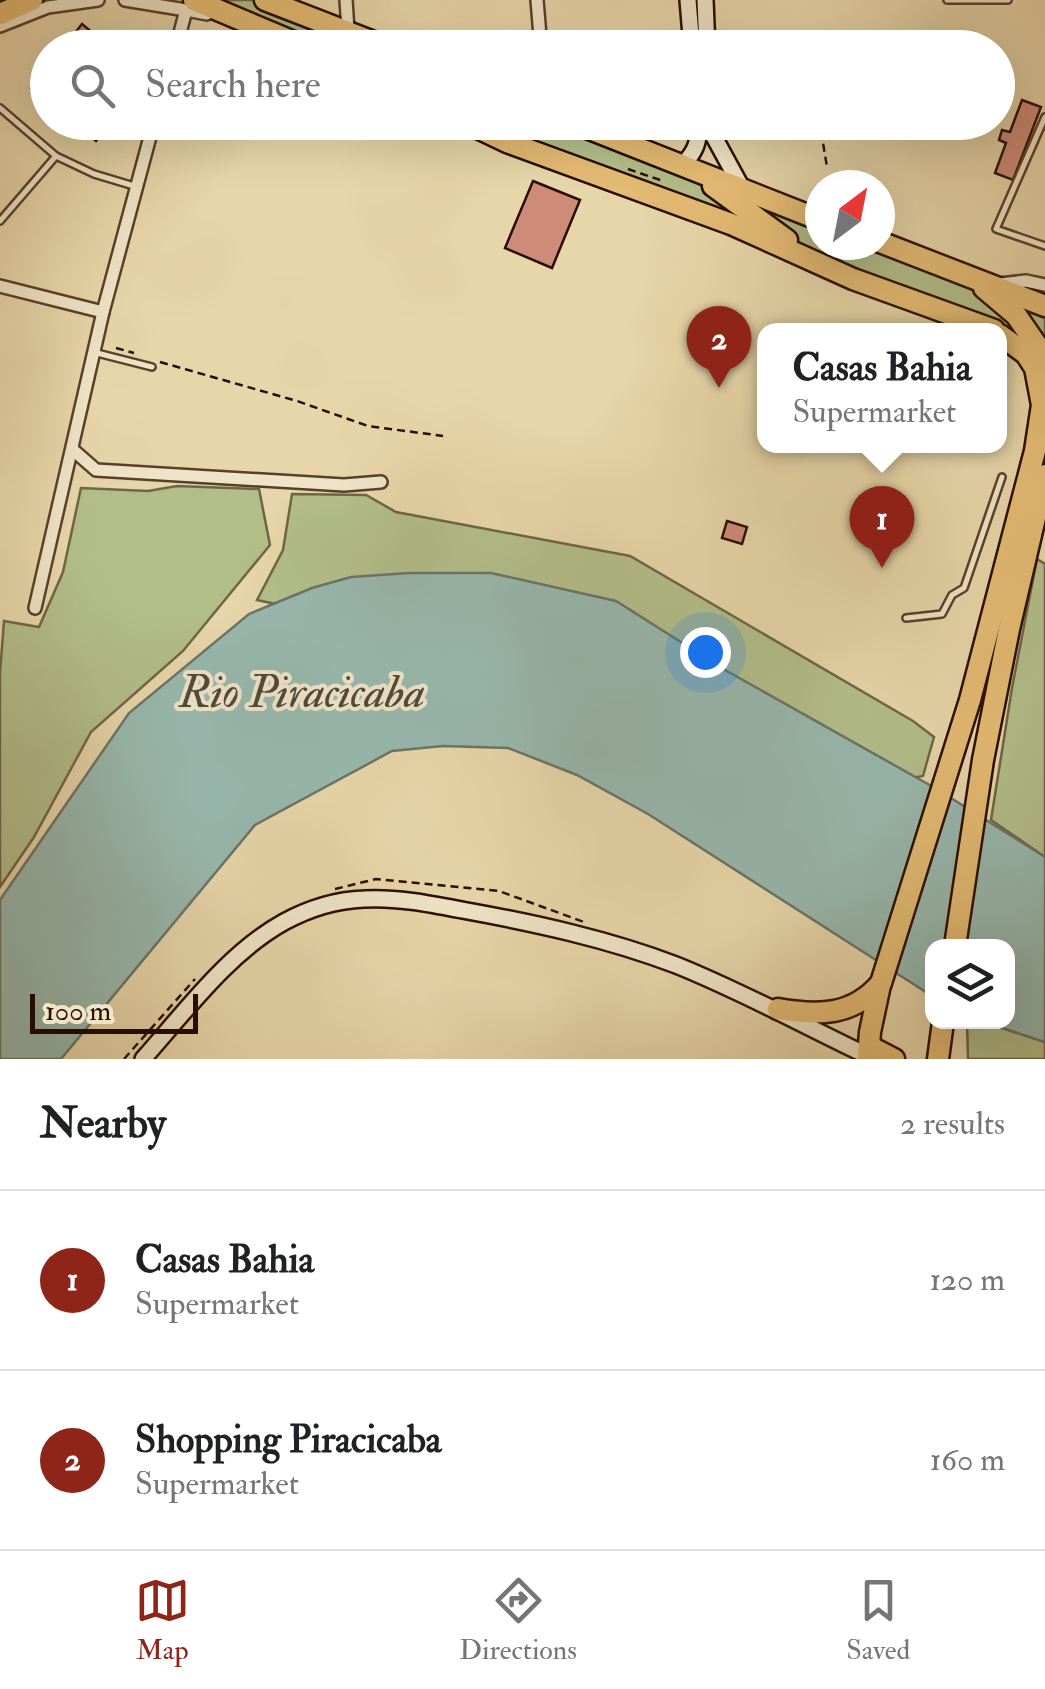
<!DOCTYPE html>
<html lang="en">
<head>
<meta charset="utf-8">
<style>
  body { margin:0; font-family:"IM FELL Double Pica",serif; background:#f6f6f6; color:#202124 }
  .controls { position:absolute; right:30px; bottom:30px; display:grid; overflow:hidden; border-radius:20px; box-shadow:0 10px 40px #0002 }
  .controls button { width:90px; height:90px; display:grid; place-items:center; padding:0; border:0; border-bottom:2px solid #e0e0e0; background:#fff; color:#202124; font:50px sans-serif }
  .compass { position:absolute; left:805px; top:170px; width:90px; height:90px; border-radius:50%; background:#fff; box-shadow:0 10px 40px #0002; rotate:32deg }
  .scale { position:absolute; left:30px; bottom:25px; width:168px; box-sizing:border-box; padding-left:10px; border:5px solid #290d00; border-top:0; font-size:28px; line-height:35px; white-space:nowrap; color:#290d00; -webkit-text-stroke:8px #efe4c7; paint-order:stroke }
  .you { position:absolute; left:705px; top:652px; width:35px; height:35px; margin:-25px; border:8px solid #fff; border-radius:50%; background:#1a73e8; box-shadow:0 0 0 15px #1a73e833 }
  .badge { display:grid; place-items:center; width:65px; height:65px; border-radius:50%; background:#8f2418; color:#fff; font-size:32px; font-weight:700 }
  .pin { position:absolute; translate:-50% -82px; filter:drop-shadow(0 2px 5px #0008) }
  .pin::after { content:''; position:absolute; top:52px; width:35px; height:30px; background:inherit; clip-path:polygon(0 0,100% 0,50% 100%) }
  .popup { position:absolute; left:757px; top:323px; width:250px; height:130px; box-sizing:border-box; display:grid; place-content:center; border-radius:20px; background:#fff; filter:drop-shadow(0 2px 8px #0005); font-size:32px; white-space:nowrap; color:#757577 }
  .popup b { font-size:38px; color:#202124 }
  .popup::after { content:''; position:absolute; left:50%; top:100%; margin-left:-20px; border:20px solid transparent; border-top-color:#fff }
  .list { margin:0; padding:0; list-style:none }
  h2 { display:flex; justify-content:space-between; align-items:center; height:130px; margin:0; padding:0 40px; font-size:42px }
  h2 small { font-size:32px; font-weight:400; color:#757577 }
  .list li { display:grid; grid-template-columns:65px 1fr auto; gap:30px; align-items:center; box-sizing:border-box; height:180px; padding:0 40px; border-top:2px solid #e0e0e0 }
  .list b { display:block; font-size:38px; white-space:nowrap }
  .list p { margin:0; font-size:32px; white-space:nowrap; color:#757577 }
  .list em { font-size:32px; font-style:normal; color:#757577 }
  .icon { flex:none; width:55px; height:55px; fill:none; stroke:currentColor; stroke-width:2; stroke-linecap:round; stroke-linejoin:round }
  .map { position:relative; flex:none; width:1045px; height:1059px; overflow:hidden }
  .search { position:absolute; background:#fff; box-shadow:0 10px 40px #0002; left:30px; right:30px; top:30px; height:110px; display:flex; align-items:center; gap:25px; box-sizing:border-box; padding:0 35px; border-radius:55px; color:#757577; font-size:38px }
  .sheet { height:490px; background:#fff }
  nav { display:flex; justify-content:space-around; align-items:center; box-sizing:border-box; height:140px; border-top:2px solid #e0e0e0; background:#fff; font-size:28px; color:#757577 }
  nav a { display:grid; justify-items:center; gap:5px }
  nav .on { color:#8f2418 }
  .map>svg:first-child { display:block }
  .green { fill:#b2be8a; stroke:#6e6645; stroke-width:2.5 }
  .water { fill:#97b8ae; stroke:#6b7468; stroke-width:2.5 }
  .building { fill:#cf8b7a; stroke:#290d00; stroke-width:2.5 }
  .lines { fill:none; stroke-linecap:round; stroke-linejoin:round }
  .lane-casing { stroke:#583f2a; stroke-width:10 }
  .street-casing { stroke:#583f2a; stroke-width:16 }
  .secondary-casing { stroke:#290d00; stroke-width:20 }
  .highway-casing { stroke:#290d00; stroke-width:25 }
  .path { stroke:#290d00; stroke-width:2.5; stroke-dasharray:8 5; stroke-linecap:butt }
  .lane { stroke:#efe4c7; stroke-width:5 }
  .street { stroke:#efe4c7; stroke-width:11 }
  .secondary { stroke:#efe4c7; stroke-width:15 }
  .highway { stroke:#e4bb74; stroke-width:20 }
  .labels { text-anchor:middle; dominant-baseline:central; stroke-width:8; stroke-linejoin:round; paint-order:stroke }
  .water-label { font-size:45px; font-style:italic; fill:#50493d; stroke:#efe4c7 }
</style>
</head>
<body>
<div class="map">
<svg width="1045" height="1059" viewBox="0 0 1045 1059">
  <rect width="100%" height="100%" fill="#e7d6a9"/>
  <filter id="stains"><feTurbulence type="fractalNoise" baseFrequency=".002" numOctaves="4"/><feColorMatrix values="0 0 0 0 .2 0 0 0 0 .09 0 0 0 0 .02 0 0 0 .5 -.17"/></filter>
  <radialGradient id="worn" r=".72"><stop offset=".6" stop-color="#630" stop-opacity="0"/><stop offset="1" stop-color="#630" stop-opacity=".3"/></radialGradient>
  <g class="green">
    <path d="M 194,0 L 265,0 L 390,47 L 308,47 Z"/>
    <path d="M 465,123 L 574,123 L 820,220 L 820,245 L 880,245 L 1045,306 L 1045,351 Z"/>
    <path d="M 177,486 L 259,489 L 270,545 L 183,651 L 91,732 L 34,837 L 0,887 L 0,673 L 4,621 L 39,627 L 63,572 L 81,488 L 148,491 Z"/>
    <path d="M 292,494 L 366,495 L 396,512 L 630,556 L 913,721 L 934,737 L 923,776 L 912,778 L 804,715 L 257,600 L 283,550 Z"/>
    <path d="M 1037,559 L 1045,564 L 1045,857 L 991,820 L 1012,688 Z"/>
    <path d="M 967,1022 L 984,1022 L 1045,1042 L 1045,1059 L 968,1059 Z"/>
  </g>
  <path class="water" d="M 409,573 L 491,573 L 616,601 L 725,670 L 935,788 L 1045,857 L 1045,1042 L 984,1022 L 1008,1022 L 1008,946 L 932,946 L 932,996 L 648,814 L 577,775 L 508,748 L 443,746 L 392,751 L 255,825 L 61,1059 L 0,1059 L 0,900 L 129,713 L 249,614 L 312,588 L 351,577 Z"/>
  <g class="building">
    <path d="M 82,24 L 111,48 L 63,48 Z"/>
    <path d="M 842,34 L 842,48 L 759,48 L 759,37 Z"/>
    <path d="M 48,67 L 48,102 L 31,88 Z"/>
    <path d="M 1022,100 L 1041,107 L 1013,180 L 995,173 L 1006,143 L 999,140 L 1002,130 L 1010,132 Z"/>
    <path d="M 74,122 L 111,122 L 96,141 Z"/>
    <path d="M 661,122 L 682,122 L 682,127 L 665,138 L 649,131 Z"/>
    <path d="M 533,181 L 580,200 L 552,268 L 505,248 Z"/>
    <path d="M 727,521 L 747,527 L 742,544 L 722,538 Z"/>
  </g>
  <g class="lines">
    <defs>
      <g id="lane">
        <path d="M 947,0 L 1008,0"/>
        <path d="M 856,37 L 857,48"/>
        <path d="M 710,38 L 734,38 L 739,48"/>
        <path d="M 0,108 L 56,156 L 94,174 L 134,186"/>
        <path d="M 1045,117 L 996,229 L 1045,246"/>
        <path d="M 744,122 L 752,128 L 834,122"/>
        <path d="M 0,221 L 56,156"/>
        <path d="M 97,353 L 152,367"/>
        <path d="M 906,618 L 942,614 L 952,595 L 964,588 L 1002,477"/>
      </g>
      <g id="street">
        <path d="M 125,0 L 186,10"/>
        <path d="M 346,0 L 348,30"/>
        <path d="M 537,0 L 541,48"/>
        <path d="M 0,26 L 48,7 L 98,0"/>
        <path d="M 176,48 L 186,10 L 207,14"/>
        <path d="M 1000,284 L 1026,281 L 1045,285"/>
        <path d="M 0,286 L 103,312"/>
        <path d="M 72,449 L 96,470 L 344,485 L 381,482"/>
        <path d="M 35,608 L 103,312 L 154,122"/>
      </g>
      <g id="secondary">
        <path d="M 688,0 L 692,48"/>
        <path d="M 705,0 L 707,48"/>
        <path d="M 711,122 L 713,135 L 743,190"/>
        <path d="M 681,167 C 695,152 700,143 698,122"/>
        <path d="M 143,1059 C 185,1012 228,953 284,922 C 308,909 337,900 364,899 C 396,897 431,904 462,910 C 534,923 608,939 676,965 C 741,991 805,1026 868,1056"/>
      </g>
      <g id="highway">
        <path d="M 194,0 L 308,48"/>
        <path d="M 265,0 L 389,48"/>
        <path d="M 0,14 L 32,0"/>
        <path d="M 465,122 L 507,142 L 731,224 L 853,279 L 994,330"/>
        <path d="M 572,122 L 820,220"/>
        <path d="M 713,186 L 787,240"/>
        <path d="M 880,242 L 1045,306"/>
        <path d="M 984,288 L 1016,315 L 1045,357"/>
        <path d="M 955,946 L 983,760 L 1009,629 L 1045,475"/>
        <path d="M 778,1009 C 818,1016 853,1016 881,983 L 970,700 L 1035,451 L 1042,405 L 1035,368 L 1026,354 L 1000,335"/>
        <path d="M 869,1046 L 894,1059"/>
        <path d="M 868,1059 L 870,1032 L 880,985"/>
        <path d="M 938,1059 L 943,1022"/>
      </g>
    </defs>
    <use href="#lane" class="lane-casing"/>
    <use href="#street" class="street-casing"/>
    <use href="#secondary" class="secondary-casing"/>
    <use href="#highway" class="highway-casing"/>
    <g class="path">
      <path d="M 821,131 L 827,167"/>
      <path d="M 628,169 L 663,181"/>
      <path d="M 844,245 L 869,254"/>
      <path d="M 116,348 L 134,353"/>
      <path d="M 160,362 L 297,401 L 368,426 L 443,436"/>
      <path d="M 335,889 L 376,879 L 499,891 L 584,922"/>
      <path d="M 124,1059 L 195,979"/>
    </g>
    <use href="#lane" class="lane"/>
    <use href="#street" class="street"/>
    <use href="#secondary" class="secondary"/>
    <use href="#highway" class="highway"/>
  </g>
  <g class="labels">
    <g class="water-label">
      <text x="302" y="693">Rio Piracicaba</text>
    </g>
  </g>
  <rect width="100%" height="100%" filter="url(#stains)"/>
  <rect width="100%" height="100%" fill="url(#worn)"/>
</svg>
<div class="controls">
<button><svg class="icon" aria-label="layers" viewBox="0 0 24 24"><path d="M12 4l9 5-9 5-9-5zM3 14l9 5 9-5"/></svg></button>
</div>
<svg class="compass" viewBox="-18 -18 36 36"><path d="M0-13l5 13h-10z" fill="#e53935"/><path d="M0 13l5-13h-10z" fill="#757577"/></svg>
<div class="scale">100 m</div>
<div class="you"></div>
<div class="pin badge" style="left:882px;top:568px">1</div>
<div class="popup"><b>Casas Bahia</b>Supermarket</div>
<div class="pin badge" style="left:719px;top:388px">2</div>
<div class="search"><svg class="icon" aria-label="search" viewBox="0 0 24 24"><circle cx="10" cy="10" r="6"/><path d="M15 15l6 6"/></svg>Search here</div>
</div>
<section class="sheet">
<h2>Nearby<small>2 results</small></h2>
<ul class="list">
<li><span class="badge">1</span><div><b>Casas Bahia</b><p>Supermarket</p></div><em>120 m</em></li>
<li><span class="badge">2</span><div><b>Shopping Piracicaba</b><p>Supermarket</p></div><em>160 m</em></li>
</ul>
</section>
<nav>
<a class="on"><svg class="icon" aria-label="map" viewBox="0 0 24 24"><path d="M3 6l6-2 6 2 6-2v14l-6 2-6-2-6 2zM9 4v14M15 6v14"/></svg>Map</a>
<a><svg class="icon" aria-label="directions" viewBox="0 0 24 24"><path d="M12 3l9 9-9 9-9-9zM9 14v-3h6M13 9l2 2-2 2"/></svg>Directions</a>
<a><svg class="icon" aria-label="saved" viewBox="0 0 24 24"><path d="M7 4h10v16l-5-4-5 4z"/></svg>Saved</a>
</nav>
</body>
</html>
